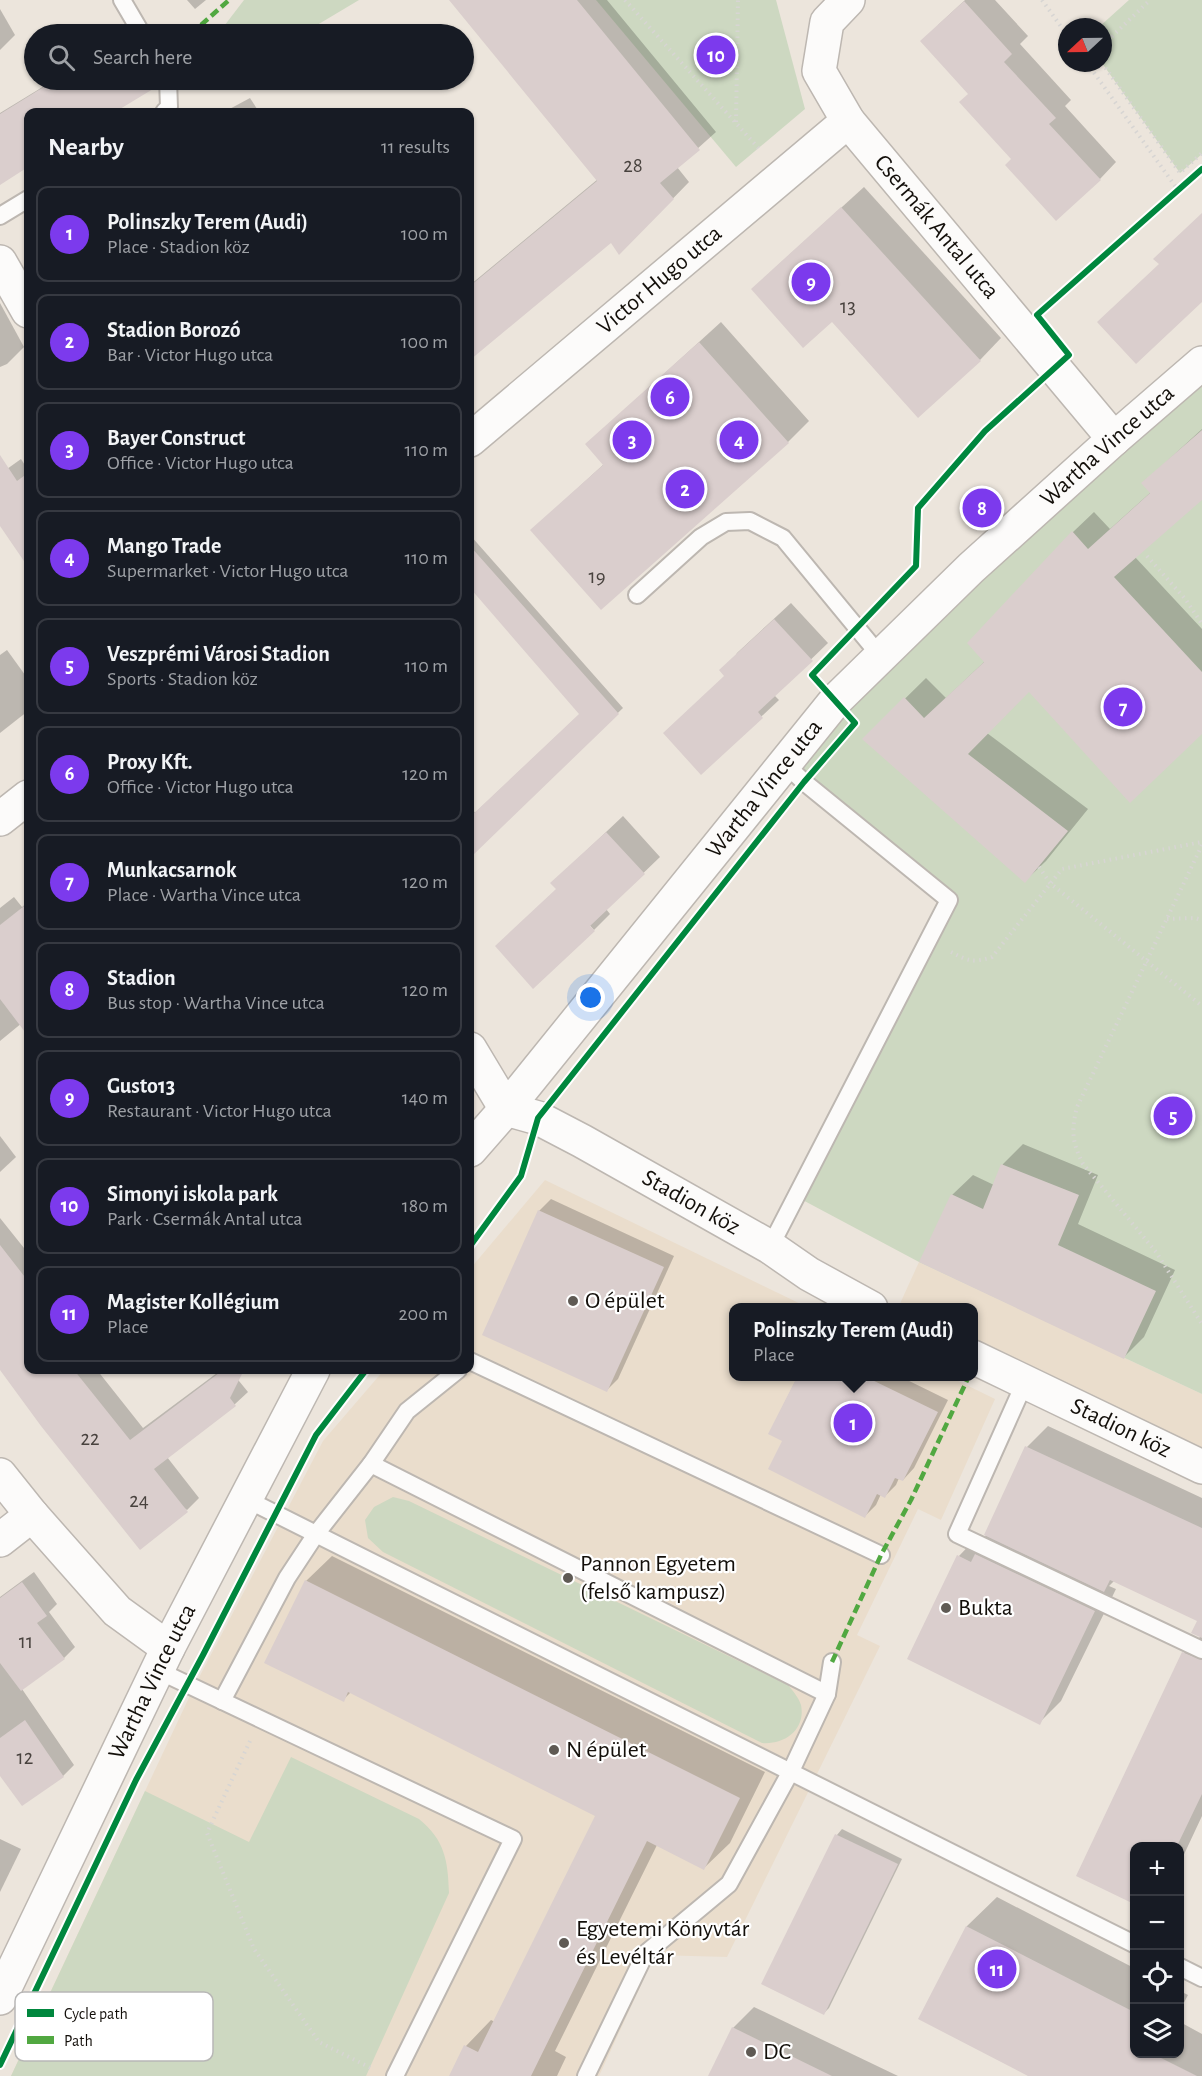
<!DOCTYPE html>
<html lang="en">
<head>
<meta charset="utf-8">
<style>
  body { margin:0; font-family:"Alegreya Sans",sans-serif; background:#242831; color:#f1f3f6 }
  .controls { position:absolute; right:18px; bottom:18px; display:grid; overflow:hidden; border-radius:12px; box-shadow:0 2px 4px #0004 }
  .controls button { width:54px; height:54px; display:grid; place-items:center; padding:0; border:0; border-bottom:2px solid #363941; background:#171b24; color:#f1f3f6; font:30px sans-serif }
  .compass { position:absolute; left:1058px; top:18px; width:54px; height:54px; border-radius:50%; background:#171b24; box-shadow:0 2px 4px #0004; rotate:248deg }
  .you { position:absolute; left:591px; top:998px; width:21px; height:21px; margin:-15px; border:4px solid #fff; border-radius:50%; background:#1a73e8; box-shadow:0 0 0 9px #1a73e833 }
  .badge { display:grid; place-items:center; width:39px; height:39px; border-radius:50%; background:#7c3aed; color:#fff; font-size:20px; font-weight:700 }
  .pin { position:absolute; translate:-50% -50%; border:3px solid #fff; box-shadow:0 2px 6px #0006 }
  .popup { position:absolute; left:729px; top:1303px; width:249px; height:78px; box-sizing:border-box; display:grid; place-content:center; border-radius:12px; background:#171b24; filter:drop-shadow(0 2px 4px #0005); font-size:20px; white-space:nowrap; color:#9ea1a6 }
  .popup b { font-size:22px; color:#f1f3f6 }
  .popup::after { content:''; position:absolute; left:50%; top:100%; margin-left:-12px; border:12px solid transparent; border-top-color:#171b24 }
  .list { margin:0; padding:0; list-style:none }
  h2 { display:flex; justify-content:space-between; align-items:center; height:78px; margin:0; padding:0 24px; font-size:26px }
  h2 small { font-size:20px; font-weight:400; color:#9ea1a6 }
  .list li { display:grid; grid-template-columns:39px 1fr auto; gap:18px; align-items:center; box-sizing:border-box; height:96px; margin:0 12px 12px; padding:0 12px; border:2px solid #363941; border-radius:12px }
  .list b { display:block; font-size:22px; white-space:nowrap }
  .list p { margin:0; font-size:20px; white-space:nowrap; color:#9ea1a6 }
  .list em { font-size:20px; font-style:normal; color:#9ea1a6 }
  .icon { flex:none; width:33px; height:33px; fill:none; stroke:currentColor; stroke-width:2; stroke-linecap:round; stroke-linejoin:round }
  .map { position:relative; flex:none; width:1202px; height:2076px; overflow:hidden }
  .search { position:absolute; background:#171b24; box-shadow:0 2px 4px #0004; left:24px; top:24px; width:450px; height:66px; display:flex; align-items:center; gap:15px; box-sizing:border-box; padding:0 21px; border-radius:33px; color:#9ea1a6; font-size:22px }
  .panel { position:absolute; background:#171b24; box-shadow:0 2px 4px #0004; left:24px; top:108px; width:450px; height:1266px; border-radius:12px }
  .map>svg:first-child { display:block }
  .built { fill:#eaddcc }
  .green { fill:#cdd8c1 }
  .shadow { fill:#0003 }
  .building { fill:#dacecd }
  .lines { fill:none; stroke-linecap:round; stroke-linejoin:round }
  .service-casing { stroke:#bdb7b1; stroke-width:20 }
  .minor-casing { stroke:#bdb7b1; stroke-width:36 }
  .path { stroke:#d7d5d3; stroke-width:4; stroke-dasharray:1.5 4.5; stroke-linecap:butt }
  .service { stroke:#fcfbfa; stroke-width:16 }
  .minor { stroke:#fcfbfa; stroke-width:33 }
  .quiet { stroke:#51a841; stroke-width:4.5; stroke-dasharray:9 4.5; stroke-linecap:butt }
  .cycleway-casing { stroke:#fff; stroke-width:10 }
  .cycleway { stroke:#00873e; stroke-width:6 }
  .poi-dot { fill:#5f5a54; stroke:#fff; stroke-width:2 }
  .labels { text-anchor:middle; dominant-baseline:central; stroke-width:4.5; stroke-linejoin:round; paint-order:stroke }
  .number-label { font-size:21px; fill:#48423e }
  .street-label { font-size:24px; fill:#130f0a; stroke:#fff }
  .poi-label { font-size:24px; fill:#130f0a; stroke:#fff; text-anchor:start }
  .key { fill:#fff; stroke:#b8b7b6; stroke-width:1.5 }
  .key-label { font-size:16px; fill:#130f0a }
</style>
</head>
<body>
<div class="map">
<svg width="1202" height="2076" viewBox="0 0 1202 2076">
  <rect width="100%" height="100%" fill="#ece5dc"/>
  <g class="built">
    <path d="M 545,1180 L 807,1307 L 733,1308 L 733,1376 L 950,1377 L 995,1399 L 941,1520 L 918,1509 L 857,1635 L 880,1646 L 727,1957 L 655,1955 L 599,2076 L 11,2076 L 194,1687 L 323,1441 L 384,1370 L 470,1370 L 470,1269 Z"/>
    <path d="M 919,1262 L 1202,1394 L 1202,1469 L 973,1358 L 973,1308 L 898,1308 Z"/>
  </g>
  <g class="green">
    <path d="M 244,0 L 359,0 L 302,34 L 218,34 Z"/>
    <path d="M 596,0 L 776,0 L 805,109 L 736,167 Z"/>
    <path d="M 1129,0 L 1202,0 L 1202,154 L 1180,173 L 1102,63 L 1103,27 L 1099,27 Z"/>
    <path d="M 1202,362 L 1202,1394 L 919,1262 L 797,1197 L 949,899 L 783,764 Z"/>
    <path d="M 393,1497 L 409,1501 L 788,1685 C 793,1691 799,1698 801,1705 C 806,1730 784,1745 762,1743 L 383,1552 L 368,1538 L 365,1520 L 374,1507 Z"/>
    <path d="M 291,1757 L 419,1819 C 445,1840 448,1861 449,1893 L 366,2076 L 11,2076 L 145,1791 L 249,1842 Z"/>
  </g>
  <g class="shadow">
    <path d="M 187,0 L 206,0 L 195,9 Z"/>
    <path d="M 454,0 L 607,0 L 716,132 L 677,167 L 689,182 L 620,253 L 611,241 L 470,358 L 470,285 L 598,179 Z"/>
    <path d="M 965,0 L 995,0 L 1028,36 L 1020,44 L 1071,100 L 1065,106 L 1116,162 L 1100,179 L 1013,158 L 970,94 L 938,25 Z"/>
    <path d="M 0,9 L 15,35 L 0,50 Z"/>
    <path d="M 54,80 L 146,80 L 151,87 L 113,112 L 28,112 L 28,165 L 0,183 L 0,113 Z"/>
    <path d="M 250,98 L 259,112 L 224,112 Z"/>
    <path d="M 864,187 L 1001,338 L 980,360 L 775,268 Z"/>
    <path d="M 0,303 L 24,347 L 7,364 L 0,367 Z"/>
    <path d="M 721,322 L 809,421 L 788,442 L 532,530 L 604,464 L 587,444 Z"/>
    <path d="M 1202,429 L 1202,498 L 1135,557 L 1202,629 L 1202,732 L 1029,690 L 987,733 L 1088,809 L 1046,861 L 1025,881 L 864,739 L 926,678 L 946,698 L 985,661 L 1073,532 L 1094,512 L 1110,529 L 1151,492 L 1143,483 Z"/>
    <path d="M 21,459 L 28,470 L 28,536 L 15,545 L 0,524 L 0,474 Z"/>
    <path d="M 470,535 L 623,708 L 470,856 L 470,805 L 475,813 L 581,713 L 470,586 Z"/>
    <path d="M 791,603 L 828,643 L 774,695 L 779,700 L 701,773 L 725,676 L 737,653 Z"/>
    <path d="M 7,650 L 28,679 L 28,711 L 0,733 L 0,655 Z"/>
    <path d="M 623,816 L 660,857 L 606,909 L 610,914 L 594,930 L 557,889 L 569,867 Z"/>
    <path d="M 14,897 L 22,907 L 28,902 L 28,1018 L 0,1041 L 0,908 Z"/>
    <path d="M 0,1136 L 16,1157 L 0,1172 Z"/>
    <path d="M 1023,1144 L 1098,1175 L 1078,1224 L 1175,1270 L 1144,1337 L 1124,1357 L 952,1195 L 973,1175 L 994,1185 L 1003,1164 Z"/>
    <path d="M 551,1199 L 674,1256 L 618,1379 L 607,1390 L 484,1334 L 539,1211 Z"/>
    <path d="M 0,1218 L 28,1253 L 28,1370 L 97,1370 L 143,1428 L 221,1370 L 230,1370 L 248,1392 L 235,1404 L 167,1457 L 199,1498 L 187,1510 L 0,1368 Z"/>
    <path d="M 798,1376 L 899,1376 L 948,1400 L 914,1468 L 903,1480 L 899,1478 L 896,1485 L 885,1496 L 881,1494 L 876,1505 L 865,1516 L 784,1440 L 770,1433 Z"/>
    <path d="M 1048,1426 L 1202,1498 L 1202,1816 L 1180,1863 L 1180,1846 L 1134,1846 L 1134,1902 L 1078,1875 L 1184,1653 L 1201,1636 L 1199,1621 L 1114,1581 L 1109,1586 L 1116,1589 L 1061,1701 L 1039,1723 L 959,1556 L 980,1534 L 985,1537 L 1027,1447 Z"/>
    <path d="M 332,1556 L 765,1772 L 730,1843 L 704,1868 L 657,1845 L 555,2051 L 566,2057 L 557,2076 L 451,2076 L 466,2046 L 491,2020 L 495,2022 L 597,1815 L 351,1692 L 343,1700 L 306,1581 Z"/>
    <path d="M 34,1572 L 57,1604 L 49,1612 L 75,1647 L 64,1658 L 22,1689 L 74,1765 L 63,1776 L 0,1773 L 0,1597 Z"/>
    <path d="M 842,1829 L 902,1859 L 829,2008 L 824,2013 L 763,1983 L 837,1835 Z"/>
    <path d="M 0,1839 L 21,1849 L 0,1892 Z"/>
    <path d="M 997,1897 L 1134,1968 L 1134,2054 L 1180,2054 L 1180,2022 L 1202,2034 L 1202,2076 L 1031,2076 L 920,2019 L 967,1926 Z"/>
    <path d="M 1180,1991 L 1188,1995 L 1180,2010 Z"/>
    <path d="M 754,2007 L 898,2076 L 710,2076 L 733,2028 Z"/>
  </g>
  <g class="building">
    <path d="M 449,0 L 577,0 L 700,150 L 660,183 L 674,199 L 619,255 L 611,243 L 470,360 L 470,286 L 597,181 Z"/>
    <path d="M 964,1 L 1012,54 L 1004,62 L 1056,118 L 1049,124 L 1101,180 L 1056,221 L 1005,165 L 1011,159 L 959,102 L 968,94 L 920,41 Z"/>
    <path d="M 55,80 L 158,80 L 158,86 L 115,112 L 28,112 L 28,167 L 0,185 L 0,114 Z"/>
    <path d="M 841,207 L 981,361 L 918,418 L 832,322 L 803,348 L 751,289 Z"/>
    <path d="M 1202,213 L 1202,302 L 1136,364 L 1097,322 L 1159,264 L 1153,259 Z"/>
    <path d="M 699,342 L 789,443 L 601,610 L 530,530 L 603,465 L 585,444 Z"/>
    <path d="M 1202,430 L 1202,500 L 1114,577 L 1202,672 L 1202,734 L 1130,803 L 1029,692 L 968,754 L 1068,831 L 1025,883 L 862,739 L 904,697 L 924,718 L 984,662 L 967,643 L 1072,531 L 1088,549 L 1150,493 L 1141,483 Z"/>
    <path d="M 0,455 L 17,481 L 28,473 L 28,567 L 0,526 Z"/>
    <path d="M 470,546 L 619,714 L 470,858 L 470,817 L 579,714 L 470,588 Z"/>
    <path d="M 774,619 L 813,661 L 758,712 L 763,718 L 701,775 L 663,733 L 724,676 L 719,670 Z"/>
    <path d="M 606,832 L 645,874 L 590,926 L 595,931 L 533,989 L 495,946 L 556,889 L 550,883 Z"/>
    <path d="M 28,903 L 28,1036 L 0,999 L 0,925 Z"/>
    <path d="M 1001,1164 L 1079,1195 L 1058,1245 L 1156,1291 L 1124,1359 L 919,1262 L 951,1194 L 983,1209 Z"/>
    <path d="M 538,1210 L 664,1267 L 607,1392 L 482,1335 Z"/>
    <path d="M 0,1245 L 28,1281 L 28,1370 L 74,1370 L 130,1440 L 223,1370 L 244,1370 L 230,1398 L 236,1406 L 154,1469 L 188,1512 L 140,1550 L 41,1426 L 0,1370 Z"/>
    <path d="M 797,1377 L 866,1377 L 938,1412 L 903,1481 L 895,1478 L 885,1498 L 877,1494 L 865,1518 L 768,1469 L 782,1441 L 768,1434 Z"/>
    <path d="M 1025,1446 L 1202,1528 L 1202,1638 L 1191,1633 L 1197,1621 L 1110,1580 L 1104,1592 L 984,1535 Z"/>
    <path d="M 975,1554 L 1095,1611 L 1040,1725 L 907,1659 L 957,1555 L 971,1562 Z"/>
    <path d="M 305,1580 L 740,1798 L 704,1870 L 647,1841 L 531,2076 L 449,2076 L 464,2045 L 478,2052 L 595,1816 L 348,1692 L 344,1702 L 264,1663 Z"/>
    <path d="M 22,1582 L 47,1616 L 37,1623 L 65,1659 L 21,1691 L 0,1663 L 0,1598 Z"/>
    <path d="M 1182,1652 L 1202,1660 L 1202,1794 L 1177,1846 L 1134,1846 L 1134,1904 L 1076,1876 Z"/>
    <path d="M 25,1720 L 64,1777 L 22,1806 L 0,1776 L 0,1738 Z"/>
    <path d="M 835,1834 L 898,1864 L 824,2015 L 761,1984 Z"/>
    <path d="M 966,1926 L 1134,2012 L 1134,2054 L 1153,2054 L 1197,2076 L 1028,2076 L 918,2019 Z"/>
    <path d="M 732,2027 L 832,2076 L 708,2076 Z"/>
  </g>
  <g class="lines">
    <defs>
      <g id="service">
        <path d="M 122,0 L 142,34"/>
        <path d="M 164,112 L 169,107 L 168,80"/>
        <path d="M 0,216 L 28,199"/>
        <path d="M 637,595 L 701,537 L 726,522 L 750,521 L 783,538 L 881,657"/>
        <path d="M 770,1247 L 949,900 L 804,782 L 785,764"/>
        <path d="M 470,1361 L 881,1555"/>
        <path d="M 1025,1382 L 957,1534 L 1202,1650"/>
        <path d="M 371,1464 L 827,1694"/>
        <path d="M 246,1499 L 1134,1944"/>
        <path d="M 157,1670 L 513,1839 L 395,2076"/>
        <path d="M 222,1701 L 287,1578 L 316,1534 L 371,1464 L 407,1411 L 458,1370"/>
        <path d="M 1180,1967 L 1202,1978"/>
        <path d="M 586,2076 L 645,1954 L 729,1884 L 791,1771 L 827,1694 L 832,1662"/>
      </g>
      <g id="minor">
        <path id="s1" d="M 848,0 L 827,22 L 819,71 L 848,121 L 1114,439"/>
        <path d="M 0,262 L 28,311"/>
        <path id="s2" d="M 470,440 L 848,121"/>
        <path d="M 0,819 L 28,797"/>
        <path d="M 470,1049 L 506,1109"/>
        <path id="s3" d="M 506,1109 L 538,1118 L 582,1141 L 770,1247 L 809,1274 L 871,1308"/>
        <path id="s4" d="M 470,1150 L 506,1109 L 836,700 L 971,568 L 1114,439 L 1202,363"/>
        <path id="s5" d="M 973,1357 L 1202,1467"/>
        <path d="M 0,1475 L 32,1515 L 117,1611 L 168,1648"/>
        <path d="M 0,1540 L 32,1515"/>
        <path id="s6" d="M 0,1998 L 168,1648 L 313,1370"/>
      </g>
    </defs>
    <use href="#service" class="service-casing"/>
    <use href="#minor" class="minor-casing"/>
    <g class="path">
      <path d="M 625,0 L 761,151"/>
      <path d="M 1042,0 L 1067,35"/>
      <path d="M 1103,45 L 1150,0"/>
      <path d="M 1087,63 L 1178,190"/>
      <path d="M 1102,63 L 1180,173 L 1202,153"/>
      <path d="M 736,122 L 738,0"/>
      <path d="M 1147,556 L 1186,600 L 1202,624"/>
      <path d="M 1202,845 L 1077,1107 C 1071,1131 1072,1142 1083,1164 L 1156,1252 L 1202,1324"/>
      <path d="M 1039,867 L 1050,883 L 1202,1006"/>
      <path d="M 1167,919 L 1195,918 L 1202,920"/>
      <path d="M 951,952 C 968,961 973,963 992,957 L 1062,869 L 1202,842"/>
      <path d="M 470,1246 L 521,1176 L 528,1151"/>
      <path d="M 329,1418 L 366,1370"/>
      <path d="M 250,1741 L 207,1833 L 254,1949 L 319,2042 L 371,2068"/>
      <path d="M 0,2065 L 18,2028"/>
    </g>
    <use href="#service" class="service"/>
    <use href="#minor" class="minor"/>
    <g class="quiet">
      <path d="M 191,34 L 229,0"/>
      <path d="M 973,1366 L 976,1358"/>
      <path d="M 832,1662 L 881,1555 L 911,1500 L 969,1376"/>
    </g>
    <defs>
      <g id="cycleway">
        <path d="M 470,1246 L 521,1176 L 538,1118 L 804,782 L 855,723 L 812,675 L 916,566 L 918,508 L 985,431 L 1069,355 L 1037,315 L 1202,169"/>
        <path d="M 0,2065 L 136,1780 L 203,1655 L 316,1435 L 366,1370"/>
      </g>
    </defs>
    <use href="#cycleway" class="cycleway-casing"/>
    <use href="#cycleway" class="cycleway"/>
  </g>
  <g class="poi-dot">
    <circle cx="573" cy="1301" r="6"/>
    <circle cx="568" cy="1578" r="6"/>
    <circle cx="946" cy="1608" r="6"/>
    <circle cx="554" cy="1750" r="6"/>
    <circle cx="564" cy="1943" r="6"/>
    <circle cx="751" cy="2052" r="6"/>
  </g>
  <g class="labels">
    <g class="number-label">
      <text x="633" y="165">28</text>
      <text x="848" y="306">13</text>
      <text x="597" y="576">19</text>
      <text x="90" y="1438">22</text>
      <text x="139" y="1500">24</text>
      <text x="26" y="1641">11</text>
      <text x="25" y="1757">12</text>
    </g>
    <g class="street-label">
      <text stroke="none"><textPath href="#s1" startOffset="276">Csermák Antal utca</textPath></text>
      <text stroke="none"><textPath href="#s2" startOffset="248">Victor Hugo utca</textPath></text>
      <text stroke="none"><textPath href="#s4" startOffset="952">Wartha Vince utca</textPath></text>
      <text stroke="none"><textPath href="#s4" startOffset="466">Wartha Vince utca</textPath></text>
      <text stroke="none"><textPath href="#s3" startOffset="208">Stadion köz</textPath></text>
      <text stroke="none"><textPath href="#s5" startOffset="164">Stadion köz</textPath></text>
      <text stroke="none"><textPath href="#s6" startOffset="351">Wartha Vince utca</textPath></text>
    </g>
    <g class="poi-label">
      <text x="585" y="1301">O épület</text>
      <text x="580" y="1564">Pannon Egyetem<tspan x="580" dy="28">(felső kampusz)</tspan></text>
      <text x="958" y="1608">Bukta</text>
      <text x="566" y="1750">N épület</text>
      <text x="576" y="1929">Egyetemi Könyvtár<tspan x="576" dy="28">és Levéltár</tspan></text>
      <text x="763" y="2052">DC</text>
    </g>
  </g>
  <rect x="15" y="1992" width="198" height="69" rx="9" class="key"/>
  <rect x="27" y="2009" width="27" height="8" fill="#00873e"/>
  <rect x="27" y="2036" width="27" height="8" fill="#51a841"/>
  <g class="key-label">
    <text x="64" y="2019">Cycle path</text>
    <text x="64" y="2046">Path</text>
  </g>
</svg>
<div class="controls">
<button>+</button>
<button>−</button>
<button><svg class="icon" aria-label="locate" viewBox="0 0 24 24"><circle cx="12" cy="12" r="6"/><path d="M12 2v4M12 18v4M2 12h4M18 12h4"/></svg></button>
<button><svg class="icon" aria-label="layers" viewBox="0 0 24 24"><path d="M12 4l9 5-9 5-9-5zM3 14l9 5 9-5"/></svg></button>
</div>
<svg class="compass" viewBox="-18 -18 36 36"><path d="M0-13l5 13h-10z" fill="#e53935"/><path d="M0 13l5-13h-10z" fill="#9ea1a6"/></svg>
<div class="you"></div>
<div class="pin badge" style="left:853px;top:1423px">1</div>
<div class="popup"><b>Polinszky Terem (Audi)</b>Place</div>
<div class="pin badge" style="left:685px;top:489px">2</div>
<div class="pin badge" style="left:632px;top:440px">3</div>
<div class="pin badge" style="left:739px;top:440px">4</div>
<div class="pin badge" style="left:1173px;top:1116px">5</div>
<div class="pin badge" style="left:670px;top:397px">6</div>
<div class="pin badge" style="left:1123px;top:707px">7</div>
<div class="pin badge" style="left:982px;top:508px">8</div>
<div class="pin badge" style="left:811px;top:282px">9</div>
<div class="pin badge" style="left:716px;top:55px">10</div>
<div class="pin badge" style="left:997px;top:1969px">11</div>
<div class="search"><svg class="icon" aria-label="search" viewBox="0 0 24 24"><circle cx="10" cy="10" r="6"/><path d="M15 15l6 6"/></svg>Search here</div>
<section class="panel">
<h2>Nearby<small>11 results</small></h2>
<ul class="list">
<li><span class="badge">1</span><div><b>Polinszky Terem (Audi)</b><p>Place · Stadion köz</p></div><em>100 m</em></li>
<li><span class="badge">2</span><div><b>Stadion Borozó</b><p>Bar · Victor Hugo utca</p></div><em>100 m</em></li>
<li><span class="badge">3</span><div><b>Bayer Construct</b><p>Office · Victor Hugo utca</p></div><em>110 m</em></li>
<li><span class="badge">4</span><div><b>Mango Trade</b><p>Supermarket · Victor Hugo utca</p></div><em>110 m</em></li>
<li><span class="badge">5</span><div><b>Veszprémi Városi Stadion</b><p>Sports · Stadion köz</p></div><em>110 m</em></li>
<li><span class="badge">6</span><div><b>Proxy Kft.</b><p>Office · Victor Hugo utca</p></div><em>120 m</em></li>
<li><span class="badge">7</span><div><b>Munkacsarnok</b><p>Place · Wartha Vince utca</p></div><em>120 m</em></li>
<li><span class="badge">8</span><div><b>Stadion</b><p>Bus stop · Wartha Vince utca</p></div><em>120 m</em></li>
<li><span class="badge">9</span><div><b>Gusto13</b><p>Restaurant · Victor Hugo utca</p></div><em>140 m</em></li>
<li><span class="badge">10</span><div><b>Simonyi iskola park</b><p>Park · Csermák Antal utca</p></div><em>180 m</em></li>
<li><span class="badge">11</span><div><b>Magister Kollégium</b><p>Place</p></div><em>200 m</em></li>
</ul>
</section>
</div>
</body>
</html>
